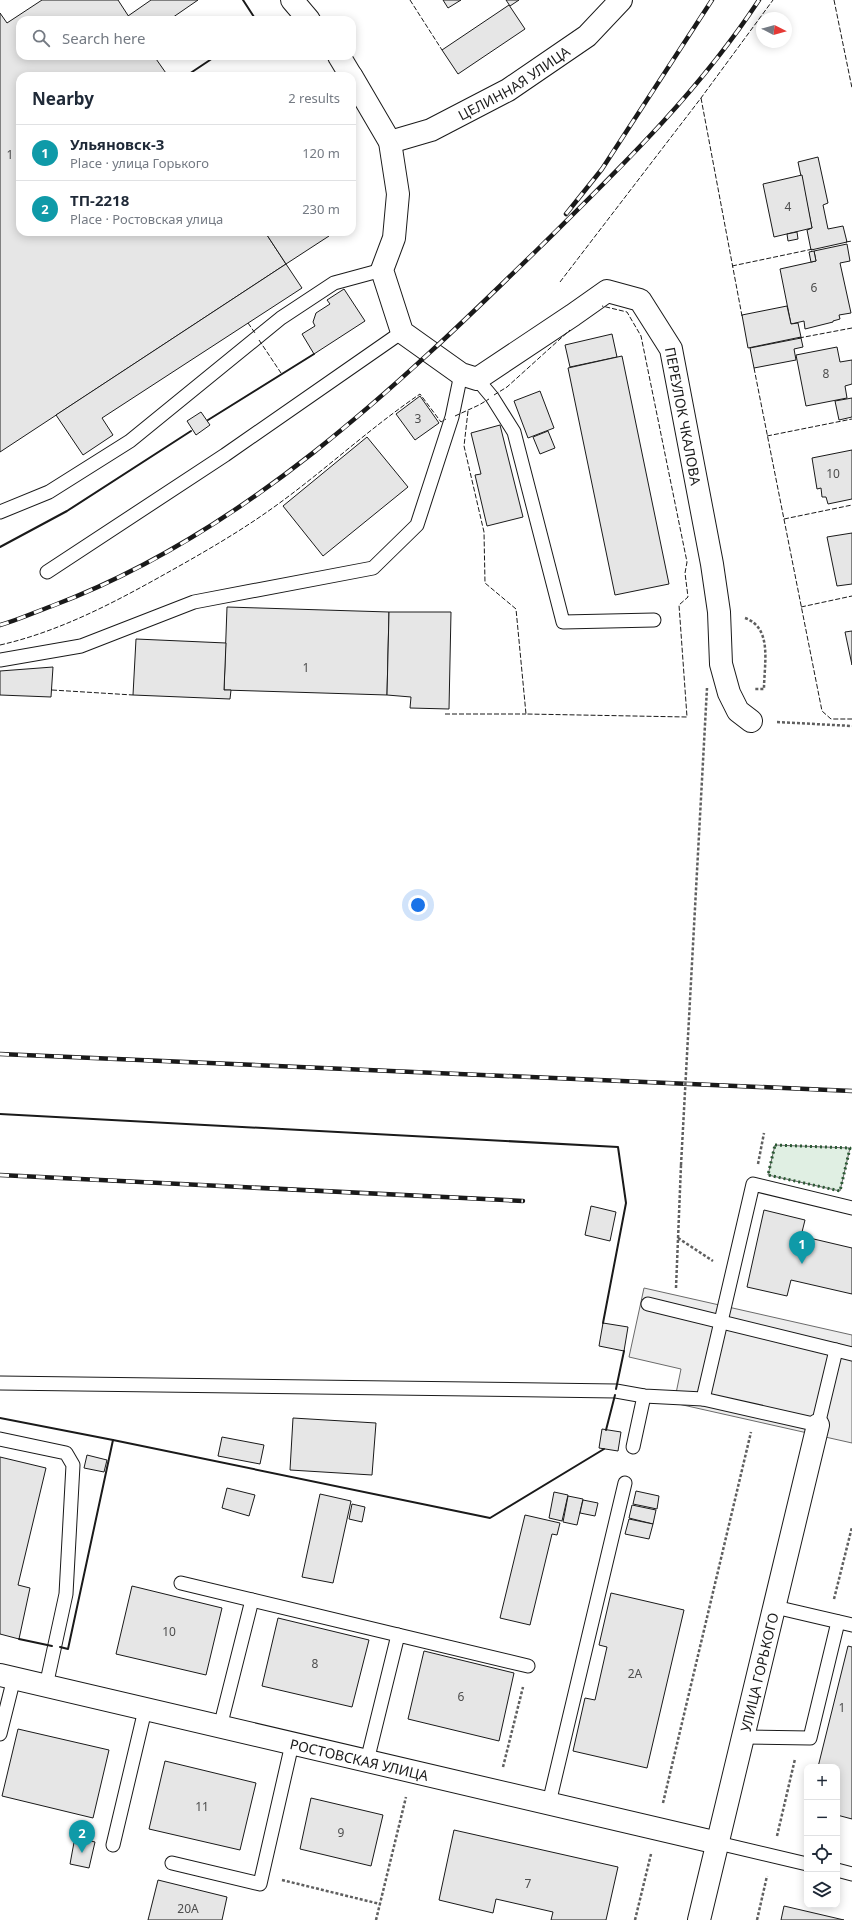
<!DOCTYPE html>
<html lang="en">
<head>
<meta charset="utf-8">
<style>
  body { margin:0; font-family:"Noto Sans",sans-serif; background:#f6f6f7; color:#1f2937 }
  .controls { position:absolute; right:12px; bottom:12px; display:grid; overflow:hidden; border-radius:8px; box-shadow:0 2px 10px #0003 }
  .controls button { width:36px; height:36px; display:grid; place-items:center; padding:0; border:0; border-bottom:1px solid #e0e1e3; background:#fff; color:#1f2937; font:20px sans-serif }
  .compass { position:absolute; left:756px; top:12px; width:36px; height:36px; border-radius:50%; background:#fff; box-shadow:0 2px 10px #0003; rotate:96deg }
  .you { position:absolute; left:418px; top:905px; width:14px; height:14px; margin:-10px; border:3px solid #fff; border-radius:50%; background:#1a73e8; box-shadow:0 0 0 6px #1a73e833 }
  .badge { display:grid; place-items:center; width:26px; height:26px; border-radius:50%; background:#111827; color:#fff; font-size:13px; font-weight:700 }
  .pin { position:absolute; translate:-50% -33px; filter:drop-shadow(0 1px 2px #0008) }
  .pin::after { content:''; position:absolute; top:21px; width:14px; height:12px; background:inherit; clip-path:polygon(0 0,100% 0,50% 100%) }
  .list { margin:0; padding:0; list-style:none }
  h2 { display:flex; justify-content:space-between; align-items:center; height:52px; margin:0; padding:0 16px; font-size:17px }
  h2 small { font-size:13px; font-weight:400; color:#747a83 }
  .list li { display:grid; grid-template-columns:26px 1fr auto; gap:12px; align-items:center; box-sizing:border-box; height:56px; padding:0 16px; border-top:1px solid #e0e1e3 }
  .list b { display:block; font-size:15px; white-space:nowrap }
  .list p { margin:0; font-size:13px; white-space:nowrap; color:#747a83 }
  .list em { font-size:13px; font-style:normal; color:#747a83 }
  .icon { flex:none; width:22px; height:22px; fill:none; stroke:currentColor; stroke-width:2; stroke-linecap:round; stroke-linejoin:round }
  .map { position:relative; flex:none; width:852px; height:1920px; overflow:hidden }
  .search { position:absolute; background:#fff; box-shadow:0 2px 10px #0003; left:16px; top:16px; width:340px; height:44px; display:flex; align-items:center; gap:10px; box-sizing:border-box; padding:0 14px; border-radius:12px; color:#747a83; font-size:15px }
  .panel { position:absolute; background:#fff; box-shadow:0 2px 10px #0003; left:16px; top:72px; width:340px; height:164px; border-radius:12px }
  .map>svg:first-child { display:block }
  .green { fill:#e0efe3; stroke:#6a6a6a }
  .parking { fill:#ededed; stroke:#6a6a6a }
  .building { fill:#e6e6e6; stroke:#1a1a1a }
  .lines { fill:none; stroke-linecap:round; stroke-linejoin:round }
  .lane-casing { stroke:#1a1a1a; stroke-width:15 }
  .street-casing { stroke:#1a1a1a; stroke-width:24 }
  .path { stroke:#5f5f5f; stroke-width:2.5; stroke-dasharray:3 2; stroke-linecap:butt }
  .lane { stroke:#fff; stroke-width:13 }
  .street { stroke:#fff; stroke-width:22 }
  .rail-casing { stroke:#1a1a1a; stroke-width:4.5 }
  .rail { stroke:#fff; stroke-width:3; stroke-dasharray:9; stroke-linecap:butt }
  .path-bridge { stroke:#5f5f5f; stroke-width:2.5; stroke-dasharray:3 2; stroke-linecap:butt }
  .hedge { stroke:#2b5a34; stroke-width:3; stroke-dasharray:2 3; stroke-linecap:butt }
  .fence { stroke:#1a1a1a; stroke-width:1; stroke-dasharray:5 2; stroke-linecap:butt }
  .wall { stroke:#1a1a1a; stroke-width:2 }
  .labels { text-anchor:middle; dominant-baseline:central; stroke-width:3; stroke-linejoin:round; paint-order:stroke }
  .number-label { font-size:12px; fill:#4d4d4d }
  .street-label { font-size:14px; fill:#1a1a1a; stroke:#fff }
</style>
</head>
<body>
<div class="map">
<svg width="852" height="1920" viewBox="0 0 852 1920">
  <rect width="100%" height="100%" fill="#fff"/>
  <path class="green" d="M 775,1145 L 850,1148 L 840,1191 L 768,1175 Z"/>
  <path class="parking" d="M 644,1288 L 852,1335 L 852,1443 L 674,1403 L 681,1369 L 629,1357 Z"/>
  <g class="building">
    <path d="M 42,0 L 118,0 L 131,20 L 20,20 L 20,56 L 154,56 L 168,76 L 20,76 L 20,232 L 265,232 L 286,264 L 0,452 L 0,13 L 7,23 Z"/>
    <path d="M 151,0 L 198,0 L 169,20 L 131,20 L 128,16 Z"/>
    <path d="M 443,0 L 461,0 L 448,8 Z"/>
    <path d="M 506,0 L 519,0 L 510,6 Z"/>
    <path d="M 509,5 L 525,29 L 458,74 L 442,50 Z"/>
    <path d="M 818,157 L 828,203 L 823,205 L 828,229 L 843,226 L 847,242 L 811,250 L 807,230 L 812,228 L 798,162 Z"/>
    <path d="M 802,175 L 812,228 L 774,237 L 763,184 Z"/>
    <path d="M 265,232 L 327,232 L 329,236 L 286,264 Z"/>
    <path d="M 797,232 L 798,239 L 788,241 L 787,234 Z"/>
    <path d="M 847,244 L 850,261 L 840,263 L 851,313 L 839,315 L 840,319 L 833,321 L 833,322 L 805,329 L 804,321 L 791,324 L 780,269 L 816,261 L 814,251 Z"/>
    <path d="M 814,251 L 816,261 L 811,262 L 809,252 Z"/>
    <path d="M 286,264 L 302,288 L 102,418 L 113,435 L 83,455 L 56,415 Z"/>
    <path d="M 344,289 L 365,321 L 314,354 L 302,334 L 315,326 L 313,322 L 316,313 L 330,304 L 327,300 Z"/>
    <path d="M 787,306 L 791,324 L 798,323 L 801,337 L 748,348 L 742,315 Z"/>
    <path d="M 612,334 L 617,357 L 570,367 L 565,345 Z"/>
    <path d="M 801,338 L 803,347 L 794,349 L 796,360 L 754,368 L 750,348 Z"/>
    <path d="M 837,347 L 840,362 L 852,360 L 852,384 L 845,386 L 847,398 L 806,406 L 796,355 Z"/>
    <path d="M 622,356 L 669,584 L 615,595 L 568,368 Z"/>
    <path d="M 540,391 L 554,428 L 528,438 L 514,401 Z"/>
    <path d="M 420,396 L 439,423 L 415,440 L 396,414 Z"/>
    <path d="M 852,398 L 852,417 L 839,420 L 835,401 Z"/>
    <path d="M 201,412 L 210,425 L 196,435 L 187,421 Z"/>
    <path d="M 500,425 L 523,517 L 487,526 L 475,475 L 481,474 L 471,433 Z"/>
    <path d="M 548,431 L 555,448 L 540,454 L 533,437 Z"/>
    <path d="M 367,437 L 408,487 L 323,556 L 283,506 Z"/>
    <path d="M 852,450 L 852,499 L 828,504 L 826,497 L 822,497 L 821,488 L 817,489 L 812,458 Z"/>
    <path d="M 852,533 L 852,584 L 837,586 L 827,537 Z"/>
    <path d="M 227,607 L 389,612 L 387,695 L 224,690 Z"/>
    <path d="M 389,612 L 451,612 L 449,709 L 410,708 L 411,697 L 387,695 Z"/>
    <path d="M 852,631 L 852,665 L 845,632 Z"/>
    <path d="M 136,639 L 226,643 L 224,690 L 231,690 L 230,699 L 133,695 Z"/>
    <path d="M 53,667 L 51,697 L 0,695 L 0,671 Z"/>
    <path d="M 591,1206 L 616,1212 L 610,1241 L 585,1235 Z"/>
    <path d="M 764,1210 L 805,1220 L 801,1236 L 852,1248 L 852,1294 L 791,1280 L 787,1296 L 747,1287 Z"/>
    <path d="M 603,1323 L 628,1327 L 624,1351 L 599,1346 Z"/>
    <path d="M 293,1418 L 376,1423 L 372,1475 L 290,1470 Z"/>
    <path d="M 602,1429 L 621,1432 L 618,1451 L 599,1448 Z"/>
    <path d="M 222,1437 L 264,1445 L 260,1464 L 218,1456 Z"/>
    <path d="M 87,1455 L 107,1460 L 104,1472 L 84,1468 Z"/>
    <path d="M 0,1457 L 46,1468 L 18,1585 L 30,1588 L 19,1639 L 0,1634 Z"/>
    <path d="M 227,1488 L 255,1495 L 249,1516 L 222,1508 Z"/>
    <path d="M 636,1491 L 659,1496 L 657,1509 L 633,1504 Z"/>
    <path d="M 554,1492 L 568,1495 L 562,1521 L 549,1518 Z"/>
    <path d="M 320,1494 L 351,1501 L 333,1583 L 302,1577 Z"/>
    <path d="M 568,1496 L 583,1499 L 577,1525 L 563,1522 Z"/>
    <path d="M 583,1500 L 598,1503 L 595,1516 L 580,1513 Z"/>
    <path d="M 352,1504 L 365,1507 L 362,1522 L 349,1519 Z"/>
    <path d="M 632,1505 L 656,1510 L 653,1524 L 629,1518 Z"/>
    <path d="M 525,1515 L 560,1523 L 557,1535 L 552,1534 L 530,1625 L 500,1618 Z"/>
    <path d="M 629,1519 L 653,1524 L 649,1539 L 625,1534 Z"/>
    <path d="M 132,1586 L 222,1608 L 206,1675 L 116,1654 Z"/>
    <path d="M 611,1593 L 684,1610 L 647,1768 L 573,1751 L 585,1698 L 595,1700 L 607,1647 L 599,1645 Z"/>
    <path d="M 278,1618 L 369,1640 L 352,1707 L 262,1686 Z"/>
    <path d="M 848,1646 L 852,1647 L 852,1819 L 837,1815 L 837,1767 L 818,1767 Z"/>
    <path d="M 424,1651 L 514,1673 L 499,1741 L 408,1719 Z"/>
    <path d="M 18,1729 L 109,1750 L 93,1818 L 2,1796 Z"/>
    <path d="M 165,1761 L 256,1783 L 240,1850 L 149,1829 Z"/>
    <path d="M 311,1798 L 383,1815 L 371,1866 L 300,1849 Z"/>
    <path d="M 454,1830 L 618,1867 L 606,1920 L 551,1920 L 553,1912 L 496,1899 L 493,1913 L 439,1900 Z"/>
    <path d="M 75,1837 L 95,1842 L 89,1868 L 70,1864 Z"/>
    <path d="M 158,1880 L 227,1897 L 222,1920 L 148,1920 Z"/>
    <path d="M 784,1906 L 844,1920 L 781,1920 Z"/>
  </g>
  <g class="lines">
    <defs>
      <g id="lane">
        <path d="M 477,379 L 492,397 L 514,432 L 563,622 L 654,620"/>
        <path d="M 0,512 L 49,492 L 130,441 L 281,318 L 334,283 L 382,270"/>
        <path d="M 47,572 L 225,455 L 402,332"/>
        <path d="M 0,660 L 81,646 L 194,602 L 373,568 L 417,525 L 452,417 L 461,374"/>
        <path d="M 836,1350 L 852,1354"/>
        <path d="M 0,1383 L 616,1391 L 644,1396 L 703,1399 L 818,1425 L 836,1350 L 648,1304"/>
        <path d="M 703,1399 L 753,1184 L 852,1208"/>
        <path d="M 0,1439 L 66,1453 L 73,1465 L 66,1594 L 46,1686"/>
        <path d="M 633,1447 L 644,1396"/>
        <path d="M 181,1583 L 398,1635"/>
        <path d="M 775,1607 L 852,1625"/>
        <path d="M 220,1727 L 252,1600"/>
        <path d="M 0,1734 L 14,1678"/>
        <path d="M 743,1737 L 810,1738 L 838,1622"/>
        <path d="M 367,1761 L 398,1635 L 528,1666"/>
        <path d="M 549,1803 L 625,1483"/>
        <path d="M 718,1843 L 807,1864"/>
        <path d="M 113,1845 L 145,1710"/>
        <path d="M 172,1863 L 260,1884 L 292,1744"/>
        <path d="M 837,1870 L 852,1874"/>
      </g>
      <g id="street">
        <path d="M 292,0 L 309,20"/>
        <path d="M 339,56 L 351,76"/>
        <path id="s1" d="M 352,77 L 390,142 L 398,194 L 394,238 L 382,270 L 402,332 L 461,374 L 477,379 L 573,315 L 607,291 L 640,300 L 671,349 L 712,564 L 719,612 L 721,664 L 729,693 L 738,711 L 751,721"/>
        <path id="s2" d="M 390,142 L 431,130 L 508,90 L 587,36 L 621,0"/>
        <path id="s3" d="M 0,1675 L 718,1843"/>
        <path id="s4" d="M 699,1920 L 818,1425"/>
      </g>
    </defs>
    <use href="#lane" class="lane-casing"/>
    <use href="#street" class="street-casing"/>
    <g class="path">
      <path d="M 745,618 C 773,628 764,664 764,689 L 755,689"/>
      <path d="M 777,722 L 852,726"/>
      <path d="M 758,1164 L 764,1133"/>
      <path d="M 678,1238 L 713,1261"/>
      <path d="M 676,1288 L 681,1165"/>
      <path d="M 834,1599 L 852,1527"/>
      <path d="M 503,1767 L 523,1687"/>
      <path d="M 663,1803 L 751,1432"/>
      <path d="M 777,1836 L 795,1759"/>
      <path d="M 282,1880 L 380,1904"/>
      <path d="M 376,1920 L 406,1797"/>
      <path d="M 635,1920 L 651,1854"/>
      <path d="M 757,1920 L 767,1876"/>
    </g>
    <use href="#lane" class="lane"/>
    <use href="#street" class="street"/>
    <defs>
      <g id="rail">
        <path d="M 566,214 L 602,169 L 712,0"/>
        <path d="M 0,625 C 18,620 35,612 52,606 C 243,534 396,388 540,247 C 619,169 698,93 759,0"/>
        <path d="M 0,1054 L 852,1091"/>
        <path d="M 0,1175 L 523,1201"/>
      </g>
    </defs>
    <use href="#rail" class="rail-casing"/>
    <use href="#rail" class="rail"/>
    <path class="path-bridge" d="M 681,1165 L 707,688"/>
    <path class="hedge" d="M 775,1145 L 850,1148 L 840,1191 L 768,1175 Z"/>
    <g class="fence">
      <path d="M 410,0 L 442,50"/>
      <path d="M 834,0 L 852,88"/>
      <path d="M 701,98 L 742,316"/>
      <path d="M 846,242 L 852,241"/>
      <path d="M 732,266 L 813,249"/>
      <path d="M 560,282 L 701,98 L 773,0"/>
      <path d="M 248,323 L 255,333"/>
      <path d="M 799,338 L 852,328"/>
      <path d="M 259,340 L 281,373"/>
      <path d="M 754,368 L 822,711 L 831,719 L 852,719"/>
      <path d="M 494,395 L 507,387 L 570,330"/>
      <path d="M 468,411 L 464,446 L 484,532 L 485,583 L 516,609 L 526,714 L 687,717 L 679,605 L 688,597 L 685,573 L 687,562 L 641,336 L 627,312 L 602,306"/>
      <path d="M 455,416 L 479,405 L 489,399"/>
      <path d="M 767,436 L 852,419"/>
      <path d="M 784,519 L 852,505"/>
      <path d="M 801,607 L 852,596"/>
      <path d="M 0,645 C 62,631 119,600 174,569 C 206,551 237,533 267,512 C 320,475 367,430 420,394 L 441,422 L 446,419"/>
      <path d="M 52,690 L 133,695"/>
      <path d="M 445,714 L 526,714"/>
    </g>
    <g class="wall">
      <path d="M 243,0 L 256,20"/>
      <path d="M 186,76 L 216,56"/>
      <path d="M 208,420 L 314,354"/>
      <path d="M 0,547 L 67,511 L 191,431"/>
      <path d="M 0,1114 L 618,1147 L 626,1203 L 603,1323"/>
      <path d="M 616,1389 L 624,1351"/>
      <path d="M 0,1418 L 113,1440 L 68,1649 L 60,1647"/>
      <path d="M 606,1430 L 615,1395"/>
      <path d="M 113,1440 L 490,1518 L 604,1449"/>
      <path d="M 19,1639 L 52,1646"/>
    </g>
  </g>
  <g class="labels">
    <g class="number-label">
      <text x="10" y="154">1</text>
      <text x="788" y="206">4</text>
      <text x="814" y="287">6</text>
      <text x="826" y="373">8</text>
      <text x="418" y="418">3</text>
      <text x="833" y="473">10</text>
      <text x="306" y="667">1</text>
      <text x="169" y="1631">10</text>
      <text x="315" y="1663">8</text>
      <text x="635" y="1673">2А</text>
      <text x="461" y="1696">6</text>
      <text x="842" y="1707">1</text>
      <text x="202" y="1806">11</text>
      <text x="341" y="1832">9</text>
      <text x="528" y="1883">7</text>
      <text x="188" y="1908">20А</text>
    </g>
    <g class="street-label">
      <text stroke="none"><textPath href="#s2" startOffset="138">ЦЕЛИННАЯ УЛИЦА</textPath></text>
      <text stroke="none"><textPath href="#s1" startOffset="678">ПЕРЕУЛОК ЧКАЛОВА</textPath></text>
      <text stroke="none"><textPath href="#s4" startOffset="255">УЛИЦА ГОРЬКОГО</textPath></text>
      <text stroke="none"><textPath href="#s3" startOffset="369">РОСТОВСКАЯ УЛИЦА</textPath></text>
    </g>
  </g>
</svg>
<div class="controls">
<button>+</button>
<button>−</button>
<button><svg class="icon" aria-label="locate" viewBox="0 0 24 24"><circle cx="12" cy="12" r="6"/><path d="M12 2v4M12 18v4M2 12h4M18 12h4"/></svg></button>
<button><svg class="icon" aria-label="layers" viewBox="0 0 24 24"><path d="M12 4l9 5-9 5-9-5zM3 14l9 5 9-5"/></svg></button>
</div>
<svg class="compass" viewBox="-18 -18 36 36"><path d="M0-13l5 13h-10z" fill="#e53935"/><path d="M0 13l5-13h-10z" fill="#747a83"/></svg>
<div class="you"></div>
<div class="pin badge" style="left:802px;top:1264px;background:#0f9aa8">1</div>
<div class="pin badge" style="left:82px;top:1853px;background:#0f9aa8">2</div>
<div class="search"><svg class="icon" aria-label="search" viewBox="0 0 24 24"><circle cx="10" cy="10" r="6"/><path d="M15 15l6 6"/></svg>Search here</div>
<section class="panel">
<h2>Nearby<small>2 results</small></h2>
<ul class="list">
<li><span class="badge" style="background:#0f9aa8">1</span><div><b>Ульяновск-3</b><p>Place · улица Горького</p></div><em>120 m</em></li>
<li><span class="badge" style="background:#0f9aa8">2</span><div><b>ТП-2218</b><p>Place · Ростовская улица</p></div><em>230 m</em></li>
</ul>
</section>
</div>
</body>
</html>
